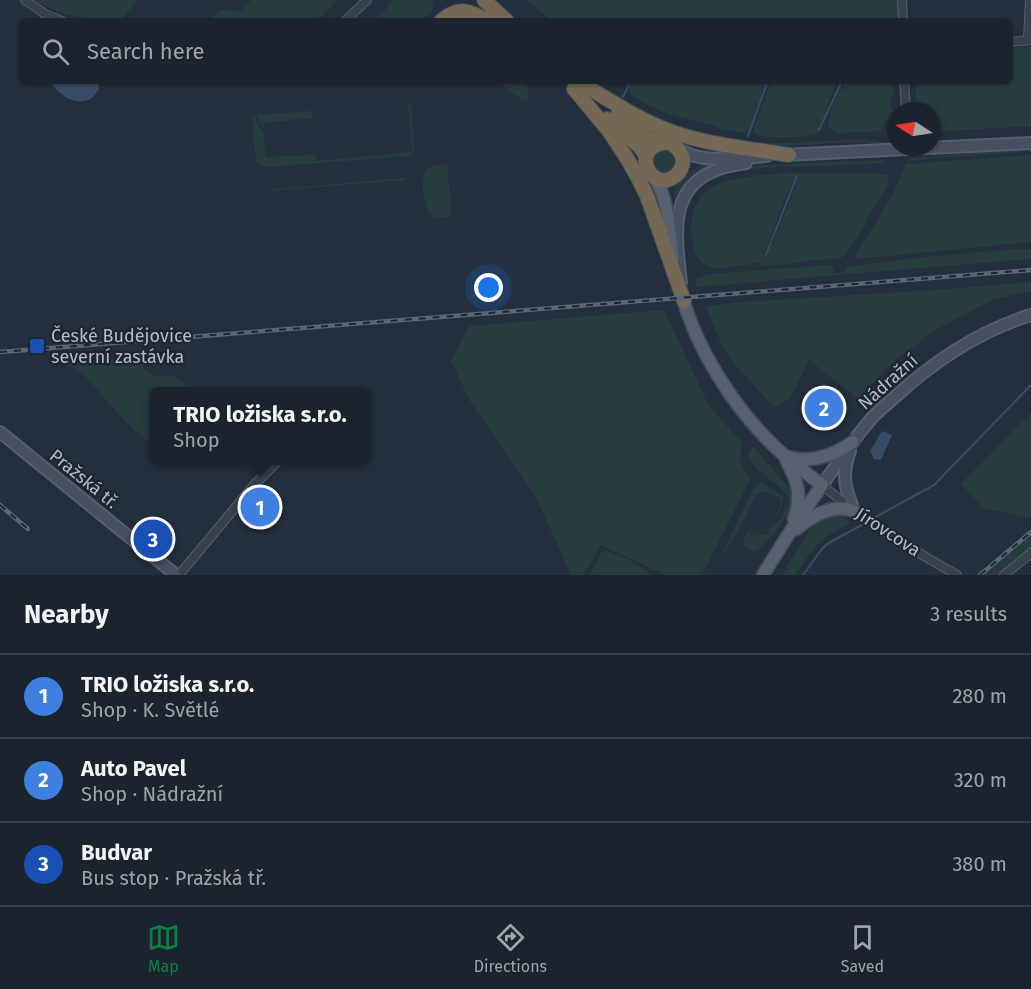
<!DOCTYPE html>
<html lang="en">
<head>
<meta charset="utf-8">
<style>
  body { margin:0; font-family:"Fira Sans",sans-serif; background:#282f3a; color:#f1f3f6 }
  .compass { position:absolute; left:887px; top:102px; width:54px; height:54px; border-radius:50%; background:#1b232e; box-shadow:0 2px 4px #0004; rotate:282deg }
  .you { position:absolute; left:489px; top:288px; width:21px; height:21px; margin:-15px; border:4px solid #fff; border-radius:50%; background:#1a73e8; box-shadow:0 0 0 9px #1a73e833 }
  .badge { display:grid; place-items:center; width:39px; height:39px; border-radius:50%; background:#0b8043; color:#fff; font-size:20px; font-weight:700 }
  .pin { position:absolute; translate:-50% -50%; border:3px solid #fff; box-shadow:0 2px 6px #0006 }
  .popup { position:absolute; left:149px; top:387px; width:222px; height:78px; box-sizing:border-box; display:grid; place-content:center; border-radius:9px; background:#1b232e; filter:drop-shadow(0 2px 4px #0005); font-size:20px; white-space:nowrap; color:#a0a4aa }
  .popup b { font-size:22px; color:#f1f3f6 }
  .popup::after { content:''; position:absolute; left:50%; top:100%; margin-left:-12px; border:12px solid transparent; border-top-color:#1b232e }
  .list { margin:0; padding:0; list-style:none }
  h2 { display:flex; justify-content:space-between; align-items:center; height:78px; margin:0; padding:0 24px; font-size:26px }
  h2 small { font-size:20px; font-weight:400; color:#a0a4aa }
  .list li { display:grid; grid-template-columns:39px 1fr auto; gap:18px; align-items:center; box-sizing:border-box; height:84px; padding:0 24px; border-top:2px solid #39404a }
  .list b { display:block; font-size:22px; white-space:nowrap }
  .list p { margin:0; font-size:20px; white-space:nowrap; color:#a0a4aa }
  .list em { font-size:20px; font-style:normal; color:#a0a4aa }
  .icon { flex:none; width:33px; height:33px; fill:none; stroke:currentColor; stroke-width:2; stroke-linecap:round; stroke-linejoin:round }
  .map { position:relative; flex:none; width:1031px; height:575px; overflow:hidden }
  .search { position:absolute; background:#1b232e; box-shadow:0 2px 4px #0004; left:18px; right:18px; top:18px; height:66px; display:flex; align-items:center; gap:15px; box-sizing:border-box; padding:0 21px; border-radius:9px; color:#a0a4aa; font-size:22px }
  .sheet { height:330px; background:#1b232e }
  nav { display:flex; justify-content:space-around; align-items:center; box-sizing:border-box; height:84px; border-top:2px solid #39404a; background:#1b232e; font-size:16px; color:#a0a4aa }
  nav a { display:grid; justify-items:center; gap:3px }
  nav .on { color:#0b8043 }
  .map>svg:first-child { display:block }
  .green { fill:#263c3f; fill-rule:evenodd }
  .water { fill:#394c67 }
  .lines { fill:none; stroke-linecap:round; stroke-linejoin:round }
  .stream { stroke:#394c67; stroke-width:2 }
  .street-casing { stroke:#565f6c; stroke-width:10 }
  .secondary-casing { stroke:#565f6c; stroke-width:14 }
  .primary-casing { stroke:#414a57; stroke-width:15 }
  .highway-casing { stroke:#434c59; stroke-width:16 }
  .street { stroke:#38414e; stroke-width:8 }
  .secondary { stroke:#465061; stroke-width:10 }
  .primary { stroke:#56606e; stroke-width:12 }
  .highway { stroke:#746855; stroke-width:14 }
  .rail-casing { stroke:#5a6575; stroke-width:4.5 }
  .rail { stroke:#1d2633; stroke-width:2; stroke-dasharray:7; stroke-linecap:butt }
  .transit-dot { fill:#1a4fb4; stroke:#1d2633; stroke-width:2 }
  .labels { text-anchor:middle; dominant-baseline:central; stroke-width:4.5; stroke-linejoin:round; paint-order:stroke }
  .poi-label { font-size:18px; fill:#b4bcc9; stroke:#1d2633; text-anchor:start }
  .street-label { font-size:18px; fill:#b4bcc9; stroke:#1d2633 }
</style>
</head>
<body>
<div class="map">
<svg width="1031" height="575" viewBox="0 0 1031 575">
  <rect width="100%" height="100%" fill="#242f3e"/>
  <g class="green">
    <path d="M 35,0 L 137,0 L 121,21 L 92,21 L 56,11 Z"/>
    <path d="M 251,0 L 338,0 L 316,21 L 209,21 L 220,10 L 241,11 Z"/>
    <path d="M 393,0 L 434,0 L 432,10 L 422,21 L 372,21 L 386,9 Z"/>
    <path d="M 527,0 L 899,0 L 899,21 L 552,21 Z"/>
    <path d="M 1031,46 L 1031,126 L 932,132 L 932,111 L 921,111 L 921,108 L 917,108 L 915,81 L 1010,81 L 1010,48 Z"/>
    <path d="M 510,81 C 522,81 531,84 528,98 L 523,101 L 499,82 Z"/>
    <path d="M 632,81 L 767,81 L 752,128 C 748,131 749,132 744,132 C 733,133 721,128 711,125 C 684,118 654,111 631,95 L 629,90 Z"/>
    <path d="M 771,81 L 838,81 L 834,87 L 820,129 C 817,133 818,133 813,135 C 804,138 763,140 756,134 C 754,133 754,132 753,130 Z"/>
    <path d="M 846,81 L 894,81 L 893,92 L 889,101 L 892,111 C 890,114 882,129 880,131 L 838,133 L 833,131 L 829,128 L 828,124 L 833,103 Z"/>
    <path d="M 408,104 L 411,107 L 414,149 L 412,154 L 409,156 L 267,167 L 259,164 L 256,159 L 252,118 L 253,116 L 256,115 L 257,123 L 264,134 L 265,157 L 315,155 L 316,161 L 410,152 L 412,150 Z"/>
    <path d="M 312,111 L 313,118 L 264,123 L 264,128 L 259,122 L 258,115 Z"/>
    <path d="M 727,139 L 765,143 L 793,143 L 847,140 L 881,141 L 883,144 L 847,142 L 809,145 L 762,146 Z"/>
    <path d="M 1031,148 L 1031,151 L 907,161 L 911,157 L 977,153 Z"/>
    <circle cx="664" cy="161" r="12"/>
    <path d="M 1031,155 L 1031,242 L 857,259 L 854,257 L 891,198 L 906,164 Z"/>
    <path d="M 886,160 L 885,163 L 763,168 L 736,171 L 715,176 L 735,168 L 762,165 Z"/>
    <path d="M 447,164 L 452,217 C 446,217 439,219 433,216 C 423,210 418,174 429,168 C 433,165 442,165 447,164 Z"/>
    <path d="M 708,164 L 709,169 L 675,213 C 671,183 679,173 708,164 Z"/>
    <path d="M 788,173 L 887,174 L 889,179 L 886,189 L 877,203 L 873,207 L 861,232 L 843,257 L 837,259 L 815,260 L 797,263 L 763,266 L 758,262 C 748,264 720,270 712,268 C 706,265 698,261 695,254 C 693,250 693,244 692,240 C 689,220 693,199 711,188 C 730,177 767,174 788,173 ZM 794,182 L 796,186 L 772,245 L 768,245 L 785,198 L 792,183 Z"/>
    <path d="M 404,178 L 404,180 L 267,191 L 266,190 Z"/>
    <path d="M 1031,249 L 1031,259 L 697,287 L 694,279 L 711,274 L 828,265 L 834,267 L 834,273 L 844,273 L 847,267 C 908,259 969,251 1031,249 Z"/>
    <path d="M 1031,282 L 1031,291 L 992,300 L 934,331 L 892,363 L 858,399 L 809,360 L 790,399 L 774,407 L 738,368 L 722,346 L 706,306 L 740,302 L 936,290 Z"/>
    <path d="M 664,310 L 708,404 L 742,443 L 740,461 L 750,479 L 702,575 L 665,575 L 601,545 L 583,575 L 571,575 L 535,495 L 470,401 L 451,361 L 469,326 Z"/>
    <path d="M 143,356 L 143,369 L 156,377 L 171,375 L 201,391 L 154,392 L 153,443 L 151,445 C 139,434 127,423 116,411 C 99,393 88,373 64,363 L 62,360 L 122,360 Z"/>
    <path d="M 1031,413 L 1031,518 L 984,508 L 961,484 Z"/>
    <path d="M 753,446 L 789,488 L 795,490 C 795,494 795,500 794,504 C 791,512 764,549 756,551 C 743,553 738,536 751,531 L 752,536 L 757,535 L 757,530 L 758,535 L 769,534 L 769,529 C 780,523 786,511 789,499 C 781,482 754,474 748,455 Z"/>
    <path d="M 761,482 L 780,494 L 783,498 L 782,505 L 776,518 L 774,517 L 781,505 L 779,498 C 771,494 764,488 756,495 L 740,528 L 719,560 L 755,486 Z"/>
    <path d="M 835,513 L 844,517 L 850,522 L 828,536 L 816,545 L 795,575 L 782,575 L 811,528 L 817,521 Z"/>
    <path d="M 1031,535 L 1031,547 L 997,575 L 983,575 Z"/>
    <path d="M 603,550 C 621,555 637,563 651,575 L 590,575 Z"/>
  </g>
  <g class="water">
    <path d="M 51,81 L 98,81 L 99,89 C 98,90 94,96 93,97 C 79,109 57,95 51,81 Z"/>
    <path d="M 882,431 L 892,435 L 881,460 L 874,459 L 870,451 Z"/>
  </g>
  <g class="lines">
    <g class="stream">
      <path d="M 623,97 L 631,81"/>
      <path d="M 819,130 L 842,81"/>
      <path d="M 748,136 L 768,81"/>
      <path d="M 766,255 L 797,176"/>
      <path d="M 872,519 L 934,485 L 1031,385"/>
      <path d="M 803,575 L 822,549 L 827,544 L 867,522"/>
    </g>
    <defs>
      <g id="street">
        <path d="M 25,0 L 45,14 L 62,21"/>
        <path d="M 902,0 L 903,21"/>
        <path d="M 345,21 L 367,0"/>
        <path d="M 1028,40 L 1030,0"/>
        <path d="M 1010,42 L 1031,40"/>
        <path d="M 904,81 L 906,111"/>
        <path d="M 822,485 C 864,520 910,549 957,575"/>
        <path d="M 179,575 L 254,485 L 279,460"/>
        <path d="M 1004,575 L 1031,553"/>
      </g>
      <g id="secondary">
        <path d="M 679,149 C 701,165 741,157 767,156"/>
        <path d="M 783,155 L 1031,143"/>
        <path d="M 681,283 C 677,242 666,190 714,171 C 724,166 735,165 746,163"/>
        <path d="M 0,432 L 176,575"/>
        <path d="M 850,451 C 841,477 845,487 854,511"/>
        <path d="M 822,485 C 838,463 853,440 871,419 C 878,411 887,404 895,397 C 934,361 979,331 1031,315"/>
      </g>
      <g id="primary">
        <path d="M 654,177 C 670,201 668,231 673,259"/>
        <path d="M 681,293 C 696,347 731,404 772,444 C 787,459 805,472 822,485 L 788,535 L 763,575"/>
        <path d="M 788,457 C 812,464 833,455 853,442"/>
        <path d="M 786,459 C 797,481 803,495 794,519"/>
        <path d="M 796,529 C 813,516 832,503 854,511"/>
      </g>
      <g id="highway">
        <path d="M 484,0 L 507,21"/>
        <path d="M 441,21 C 459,5 469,11 488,21"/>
        <path d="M 577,81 C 607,98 635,118 667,130 C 706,145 748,148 789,155"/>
        <path d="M 574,89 L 609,131 L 628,160 L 637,176 L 647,196 L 684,301"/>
        <path d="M 618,114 C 628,123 639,133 651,139 C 658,142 667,141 673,145 C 678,148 682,154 683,160 C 683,166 680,173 675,176 C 652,194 629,150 663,143"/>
        <path d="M 607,119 L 640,147 L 646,156"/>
      </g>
    </defs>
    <use href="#street" class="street-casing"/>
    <use href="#secondary" class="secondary-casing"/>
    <use href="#primary" class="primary-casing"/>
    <use href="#highway" class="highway-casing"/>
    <use href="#street" class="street"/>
    <use href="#secondary" class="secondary"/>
    <use href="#primary" class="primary"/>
    <use href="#highway" class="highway"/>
    <defs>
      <g id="rail">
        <path d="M 0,352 L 1031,270"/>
        <path d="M 0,505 L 28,529"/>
        <path d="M 980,575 L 1031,532"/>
      </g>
    </defs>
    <use href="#rail" class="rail-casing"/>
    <use href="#rail" class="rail"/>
  </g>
  <rect class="transit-dot" x="29" y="338" width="16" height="16" rx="3"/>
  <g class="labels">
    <g class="poi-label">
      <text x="51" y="336">České Budějovice<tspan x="51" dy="21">severní zastávka</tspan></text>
    </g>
    <g class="street-label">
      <text transform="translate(888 382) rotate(-42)">Nádražní</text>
      <text transform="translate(84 479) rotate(39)">Pražská tř.</text>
      <text transform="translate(888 532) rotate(33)">Jírovcova</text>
    </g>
  </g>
</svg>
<svg class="compass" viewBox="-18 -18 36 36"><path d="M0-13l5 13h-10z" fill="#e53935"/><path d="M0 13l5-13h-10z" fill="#a0a4aa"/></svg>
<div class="you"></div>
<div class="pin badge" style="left:260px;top:507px;background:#3f7fe0">1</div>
<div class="popup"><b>TRIO ložiska s.r.o.</b>Shop</div>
<div class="pin badge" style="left:824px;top:408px;background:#3f7fe0">2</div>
<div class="pin badge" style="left:153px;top:539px;background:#1a4fb4">3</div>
<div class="search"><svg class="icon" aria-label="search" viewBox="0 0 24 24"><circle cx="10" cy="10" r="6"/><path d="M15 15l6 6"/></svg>Search here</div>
</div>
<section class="sheet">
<h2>Nearby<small>3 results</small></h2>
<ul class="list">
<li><span class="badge" style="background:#3f7fe0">1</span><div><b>TRIO ložiska s.r.o.</b><p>Shop · K. Světlé</p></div><em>280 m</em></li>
<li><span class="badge" style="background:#3f7fe0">2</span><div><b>Auto Pavel</b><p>Shop · Nádražní</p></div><em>320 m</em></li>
<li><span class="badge" style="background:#1a4fb4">3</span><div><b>Budvar</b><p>Bus stop · Pražská tř.</p></div><em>380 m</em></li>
</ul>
</section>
<nav>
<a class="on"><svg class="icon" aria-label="map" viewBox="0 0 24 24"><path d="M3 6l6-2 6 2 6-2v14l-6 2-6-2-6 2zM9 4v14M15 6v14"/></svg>Map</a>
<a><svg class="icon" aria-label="directions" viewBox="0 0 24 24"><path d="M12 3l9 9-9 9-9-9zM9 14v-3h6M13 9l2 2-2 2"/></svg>Directions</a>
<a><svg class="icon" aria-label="saved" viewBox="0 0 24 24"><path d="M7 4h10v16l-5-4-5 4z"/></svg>Saved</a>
</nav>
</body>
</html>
